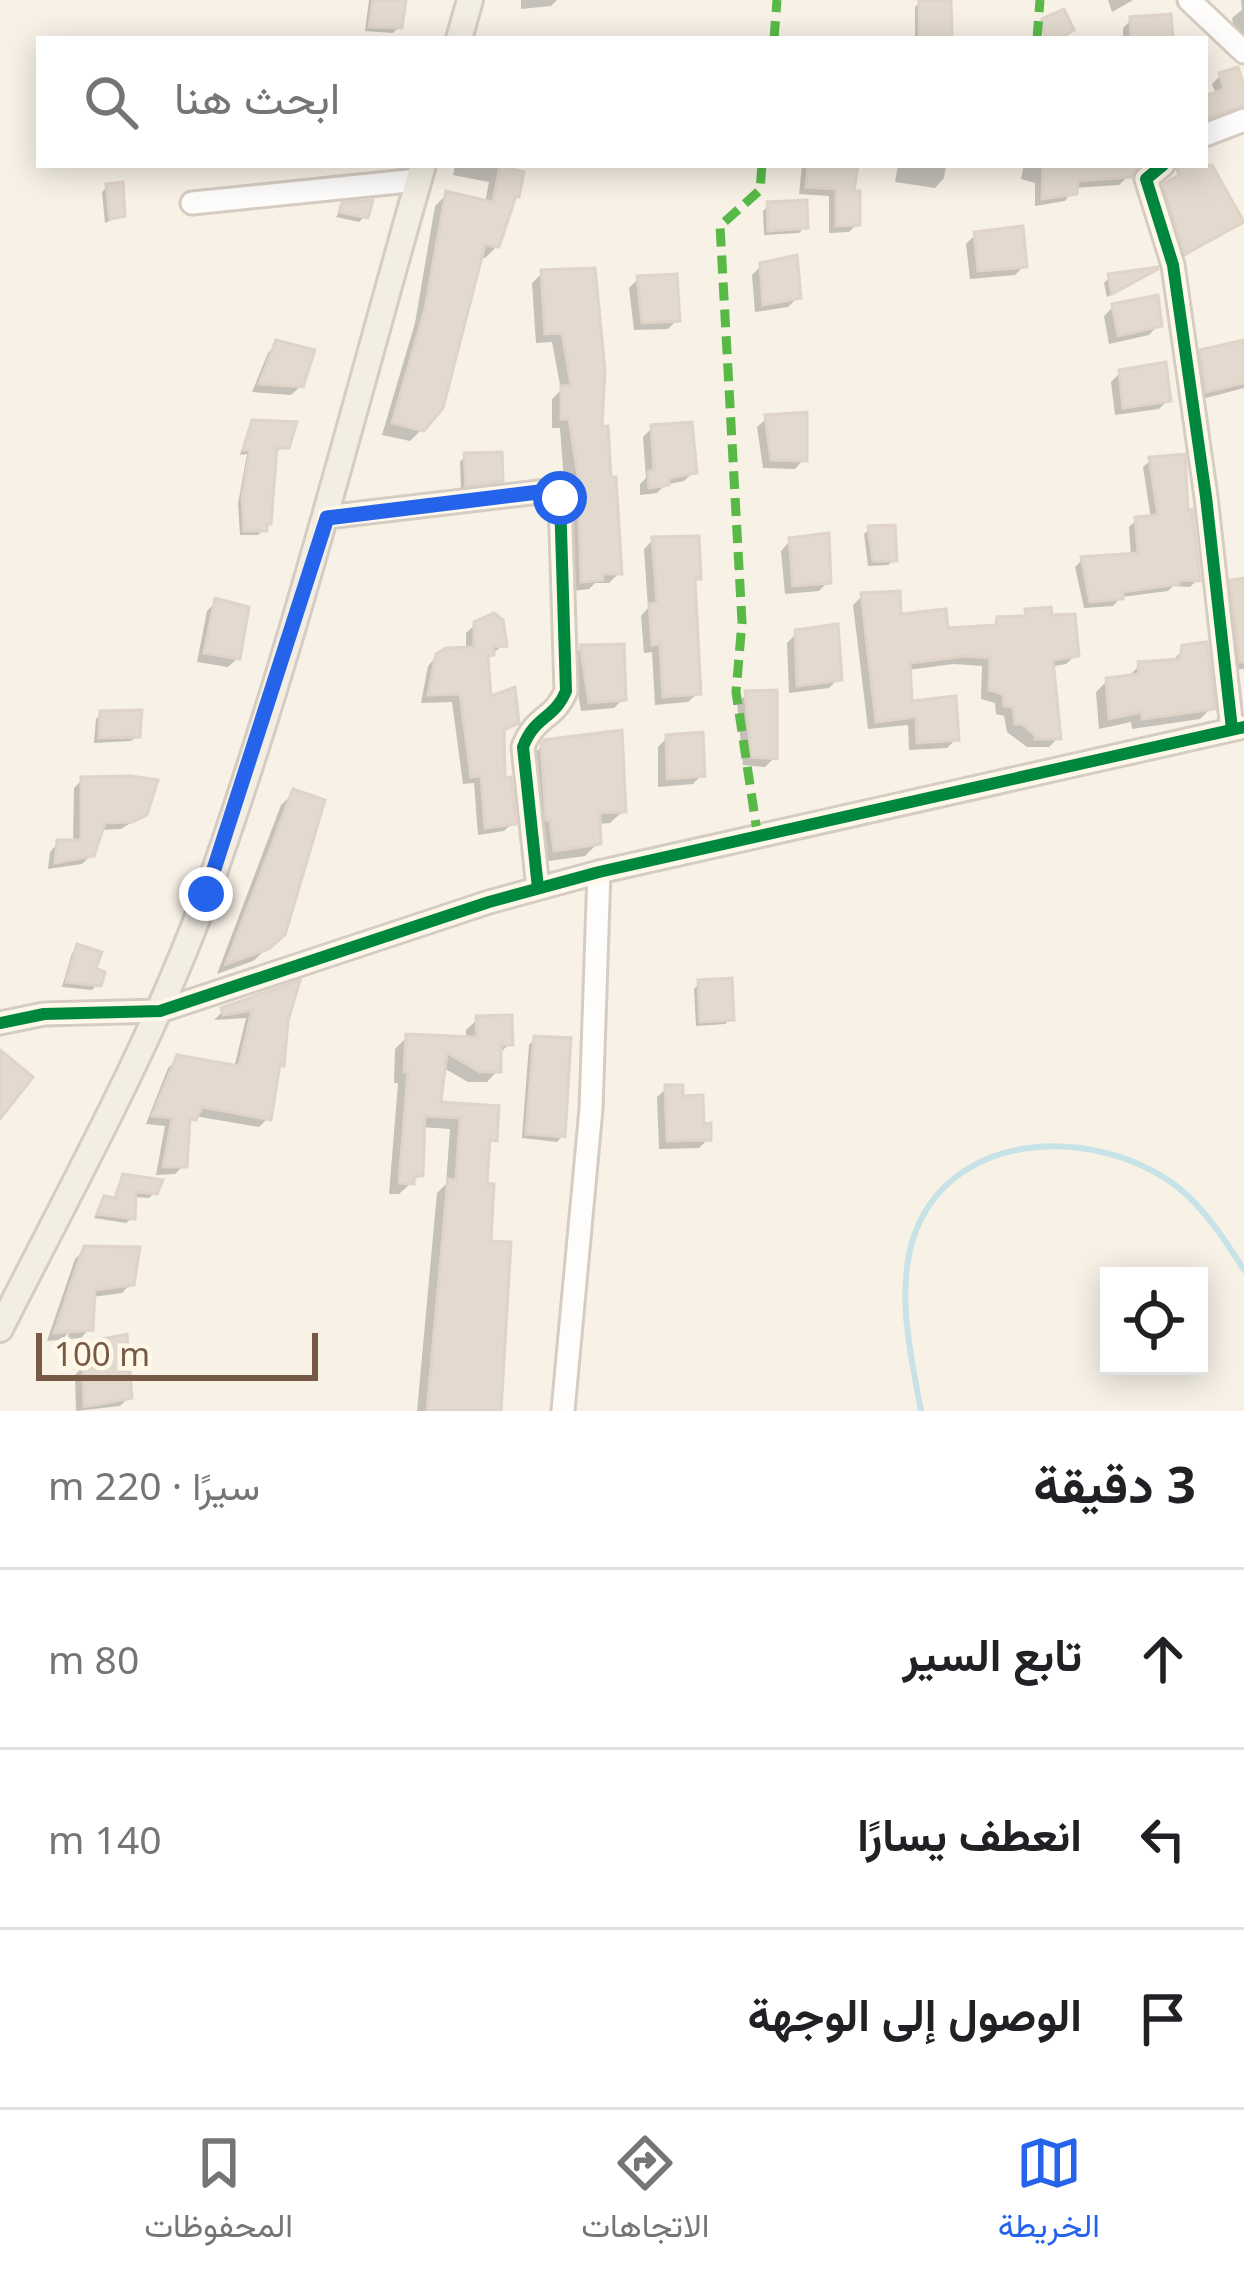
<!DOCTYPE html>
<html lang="ar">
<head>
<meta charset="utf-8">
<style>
  body { margin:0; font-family:"Noto Sans",Vazirmatn,sans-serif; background:#f6f6f6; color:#202124; direction:rtl }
  .controls { position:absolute; right:36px; bottom:36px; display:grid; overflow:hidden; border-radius:0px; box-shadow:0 6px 30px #0003 }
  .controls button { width:108px; height:108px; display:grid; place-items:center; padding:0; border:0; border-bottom:3px solid #e0e0e0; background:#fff; color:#202124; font:60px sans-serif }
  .scale { position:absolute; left:36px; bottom:30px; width:282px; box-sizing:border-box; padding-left:12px; border:6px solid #765a46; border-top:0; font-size:33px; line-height:42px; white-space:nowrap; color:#765a46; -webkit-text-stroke:9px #fff7e8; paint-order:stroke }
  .stop { position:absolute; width:36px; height:36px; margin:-27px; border:9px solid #2563eb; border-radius:50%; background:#fff }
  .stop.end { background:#2563eb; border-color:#fff; box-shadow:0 3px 12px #0008 }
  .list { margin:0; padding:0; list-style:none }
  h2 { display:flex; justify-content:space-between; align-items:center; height:156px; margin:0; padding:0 48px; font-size:51px }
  h2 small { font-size:39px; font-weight:400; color:#757577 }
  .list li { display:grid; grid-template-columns:78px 1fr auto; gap:36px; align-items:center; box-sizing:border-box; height:180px; padding:0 48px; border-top:3px solid #e0e0e0 }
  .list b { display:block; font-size:45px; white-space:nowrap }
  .list em { font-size:39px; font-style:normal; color:#757577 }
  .icon { flex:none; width:66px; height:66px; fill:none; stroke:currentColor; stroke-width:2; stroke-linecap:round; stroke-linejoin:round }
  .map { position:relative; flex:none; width:1244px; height:1411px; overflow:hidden; direction:ltr }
  .search { position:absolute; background:#fff; box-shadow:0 6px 30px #0003; left:36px; right:36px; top:36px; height:132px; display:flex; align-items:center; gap:30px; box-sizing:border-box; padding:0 42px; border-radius:0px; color:#757577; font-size:45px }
  .sheet { height:696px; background:#fff }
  nav { display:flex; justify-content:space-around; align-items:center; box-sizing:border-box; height:168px; border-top:3px solid #e0e0e0; background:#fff; font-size:33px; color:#757577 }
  nav a { display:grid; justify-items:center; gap:6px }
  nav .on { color:#2563eb }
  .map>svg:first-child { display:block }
  .shadow { fill:#0003 }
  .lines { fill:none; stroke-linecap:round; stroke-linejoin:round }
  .stream { stroke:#c8e3e7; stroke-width:6 }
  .building { fill:#e3d9ce; stroke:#e0d4c9; stroke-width:3 }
  .minor-casing { stroke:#d6ccc2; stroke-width:27 }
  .major-casing { stroke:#d6ccc3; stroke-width:30 }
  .minor { stroke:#fefdfb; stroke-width:21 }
  .major { stroke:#f2eee3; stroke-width:24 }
  .quiet { stroke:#58b947; stroke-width:9; stroke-dasharray:18 9; stroke-linecap:butt }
  .cycleway-casing { stroke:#fff7e8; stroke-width:20 }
  .cycleway { stroke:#00873e; stroke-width:12 }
  .route { stroke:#2563eb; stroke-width:15 }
</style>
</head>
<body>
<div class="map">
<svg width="1244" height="1411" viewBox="0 0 1244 1411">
  <rect width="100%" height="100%" fill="#f7f1e6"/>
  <g class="shadow">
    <path d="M 369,0 L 403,0 L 399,27 L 393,33 L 365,31 Z"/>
    <path d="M 521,0 L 557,0 L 551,6 L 521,9 Z"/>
    <path d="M 1108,0 L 1133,0 L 1112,12 Z"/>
    <path d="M 1241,0 L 1244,0 L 1244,41 L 1235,35 L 1232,18 L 1242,10 Z"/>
    <path d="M 920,2 L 949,36 L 946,39 L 915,39 L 915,7 Z"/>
    <path d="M 1131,20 L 1169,39 L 1123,39 L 1123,28 Z"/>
    <path d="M 1220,76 L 1244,95 L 1244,107 L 1205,122 L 1205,99 L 1216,95 L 1212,84 Z"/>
    <path d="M 455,165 L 512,165 L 517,195 L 497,246 L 485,258 L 479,257 L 422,429 L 410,441 L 382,435 L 415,323 L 435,206 L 446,195 L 485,203 L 489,182 L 453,175 Z"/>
    <path d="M 802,165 L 855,165 L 851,194 L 857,224 L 849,232 L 829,233 L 829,196 L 799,194 Z"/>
    <path d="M 898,165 L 946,165 L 944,178 L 935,188 L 895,182 Z"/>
    <path d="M 1024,165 L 1127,165 L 1128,176 L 1119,185 L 1074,188 L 1065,201 L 1035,206 L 1035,183 L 1021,179 Z"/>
    <path d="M 1191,165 L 1201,165 L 1240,221 L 1231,230 L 1176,261 L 1156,196 Z"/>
    <path d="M 107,187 L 122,215 L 105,223 L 102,192 Z"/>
    <path d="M 769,205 L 805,227 L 799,233 L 764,235 L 763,211 Z"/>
    <path d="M 343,206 L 365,216 L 359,222 L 336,217 Z"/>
    <path d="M 976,234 L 1024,266 L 1015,275 L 970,279 L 966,244 Z"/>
    <path d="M 761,266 L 798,297 L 788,307 L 755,312 L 752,275 Z"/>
    <path d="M 542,273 L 599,430 L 619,573 L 609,583 L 595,583 L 589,589 L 572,591 L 560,428 L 552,428 L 552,399 L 561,390 L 552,342 L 536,343 L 532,283 Z"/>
    <path d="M 1149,274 L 1107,297 L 1104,283 L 1110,277 Z"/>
    <path d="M 638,279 L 677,320 L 668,329 L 634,330 L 629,288 Z"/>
    <path d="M 1113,307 L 1158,325 L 1149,335 L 1109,344 L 1104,316 Z"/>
    <path d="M 1244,343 L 1244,388 L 1198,400 L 1192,362 L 1202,353 Z"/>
    <path d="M 277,344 L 301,386 L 291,395 L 252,392 L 268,353 Z"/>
    <path d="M 1120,373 L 1168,400 L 1159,409 L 1115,415 L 1111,382 Z"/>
    <path d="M 767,418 L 804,459 L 795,469 L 763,468 L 757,427 Z"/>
    <path d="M 254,423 L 287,446 L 273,453 L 264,529 L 258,535 L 240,535 L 238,504 L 247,454 L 240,455 L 248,429 Z"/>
    <path d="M 652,428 L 694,472 L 684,481 L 665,485 L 657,493 L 640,495 L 640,484 L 646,478 L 643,437 Z"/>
    <path d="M 465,456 L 500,480 L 495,486 L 461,490 L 460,462 Z"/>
    <path d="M 1151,460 L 1185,514 L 1197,580 L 1190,587 L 1173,586 L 1168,591 L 1121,597 L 1113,606 L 1084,608 L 1075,567 L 1082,560 L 1131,557 L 1129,527 L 1137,520 L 1151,519 L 1143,467 Z"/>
    <path d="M 870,529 L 894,560 L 888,565 L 868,566 L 864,534 Z"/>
    <path d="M 653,540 L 698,578 L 693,583 L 698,693 L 688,702 L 655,705 L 652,652 L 644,653 L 641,616 L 648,608 L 644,549 Z"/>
    <path d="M 790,541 L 828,582 L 819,591 L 785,594 L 781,551 Z"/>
    <path d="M 1244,581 L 1244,669 L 1231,670 L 1223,592 L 1232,583 Z"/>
    <path d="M 862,596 L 898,617 L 945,632 L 990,629 L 998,620 L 1019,619 L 1027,612 L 1076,655 L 1066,664 L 1050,667 L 1058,738 L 1049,747 L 1027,747 L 1007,732 L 1004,716 L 996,714 L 995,703 L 981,699 L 982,666 L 954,664 L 907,670 L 910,704 L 956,739 L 947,748 L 909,750 L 908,725 L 868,729 L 853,605 Z"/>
    <path d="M 216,602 L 238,658 L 228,667 L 197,662 L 207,611 Z"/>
    <path d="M 476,624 L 503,645 L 485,660 L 488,700 L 516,722 L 501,734 L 502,781 L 513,823 L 504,831 L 478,835 L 474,783 L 463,784 L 452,702 L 421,703 L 428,666 L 437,656 L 466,650 L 466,633 Z"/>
    <path d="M 797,633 L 839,678 L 829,688 L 789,693 L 787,643 Z"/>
    <path d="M 581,648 L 623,699 L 614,708 L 581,711 L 572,657 Z"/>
    <path d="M 1184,648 L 1211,708 L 1200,719 L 1132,729 L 1131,722 L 1099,729 L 1096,692 L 1107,681 L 1127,678 L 1140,665 L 1171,663 Z"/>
    <path d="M 747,694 L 774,758 L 765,767 L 743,765 L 737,703 Z"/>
    <path d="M 101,714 L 137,736 L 131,741 L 94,743 L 96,719 Z"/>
    <path d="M 667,738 L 702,774 L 693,784 L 658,787 L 658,747 Z"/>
    <path d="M 545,743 L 623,811 L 610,823 L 598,824 L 598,843 L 585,856 L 542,862 L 532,756 Z"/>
    <path d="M 82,780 L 145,814 L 121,829 L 99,830 L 91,855 L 82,864 L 48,869 L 50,852 L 58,843 L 73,843 L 74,788 Z"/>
    <path d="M 294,793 L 269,947 L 253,961 L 217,974 L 281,805 Z"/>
    <path d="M 78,948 L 98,984 L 92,990 L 62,987 L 72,953 Z"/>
    <path d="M 699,983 L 731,1019 L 725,1024 L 696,1026 L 694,989 Z"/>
    <path d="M 295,985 L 268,1118 L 259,1127 L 194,1116 L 187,1124 L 184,1165 L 175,1174 L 156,1175 L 165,1126 L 146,1124 L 168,1068 L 178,1059 L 234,1068 L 246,1018 L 214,1020 L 223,1011 Z"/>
    <path d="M 478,1019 L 510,1043 L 498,1055 L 498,1070 L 487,1082 L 468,1082 L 442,1067 L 438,1105 L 496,1109 L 494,1139 L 486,1147 L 484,1186 L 488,1243 L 508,1245 L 498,1411 L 417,1411 L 437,1193 L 446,1184 L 450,1129 L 421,1127 L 420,1175 L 399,1194 L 389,1194 L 398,1083 L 394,1083 L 395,1049 L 407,1037 L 466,1040 L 466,1030 Z"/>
    <path d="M 535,1039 L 562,1136 L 557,1142 L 522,1138 L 529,1045 Z"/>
    <path d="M 667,1088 L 680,1099 L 708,1139 L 699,1148 L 659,1149 L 657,1097 Z"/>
    <path d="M 124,1178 L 155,1192 L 149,1198 L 133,1197 L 132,1218 L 126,1223 L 94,1218 L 105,1199 L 113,1200 Z"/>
    <path d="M 85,1249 L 131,1283 L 122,1293 L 92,1297 L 90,1328 L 81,1338 L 47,1341 L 75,1259 Z"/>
    <path d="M 104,1342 L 129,1397 L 120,1406 L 76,1411 L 75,1375 L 84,1365 L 94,1364 L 95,1351 Z"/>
  </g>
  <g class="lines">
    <path class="stream" d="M 921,1411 C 911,1356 896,1294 913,1239 C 949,1129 1093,1125 1175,1185 C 1204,1207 1225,1240 1244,1270"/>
  </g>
  <g class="building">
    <path d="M 373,0 L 406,0 L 402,28 L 369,27 Z"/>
    <path d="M 919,0 L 951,0 L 952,37 L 919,39 Z"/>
    <path d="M 1064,9 L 1074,30 L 1059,39 L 1045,39 L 1042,19 Z"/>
    <path d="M 1171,14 L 1173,39 L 1131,39 L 1130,17 Z"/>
    <path d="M 1238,67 L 1244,86 L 1244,105 L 1205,119 L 1205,96 L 1224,89 L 1219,73 Z"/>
    <path d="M 500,165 L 515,165 L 514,170 L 524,172 L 519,197 L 516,196 L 499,247 L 485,245 L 443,408 L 424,431 L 392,423 L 425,309 L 446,191 L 493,202 Z"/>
    <path d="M 808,165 L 858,165 L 854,191 L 860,191 L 860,225 L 836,226 L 836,189 L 806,187 Z"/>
    <path d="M 1043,165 L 1139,165 L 1131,177 L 1078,181 L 1077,194 L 1042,199 Z"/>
    <path d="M 1185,165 L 1212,165 L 1244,222 L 1185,254 L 1163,184 L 1179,175 L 1177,169 Z"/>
    <path d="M 123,182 L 125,216 L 110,219 L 106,184 Z"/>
    <path d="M 373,200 L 368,218 L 339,212 L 342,203 Z"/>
    <path d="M 807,200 L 808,228 L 768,231 L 767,202 Z"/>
    <path d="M 1023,226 L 1027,267 L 978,271 L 974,232 Z"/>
    <path d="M 797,255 L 801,298 L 763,305 L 760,263 Z"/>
    <path d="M 1158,267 L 1158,269 L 1112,294 L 1108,274 Z"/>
    <path d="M 595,268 L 605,370 L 602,427 L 608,426 L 611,477 L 616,477 L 622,574 L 602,574 L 603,580 L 581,582 L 578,476 L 569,419 L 561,419 L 561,386 L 571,385 L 562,333 L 545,334 L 541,270 Z"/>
    <path d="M 677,274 L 680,321 L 642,323 L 637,276 Z"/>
    <path d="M 1158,295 L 1162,326 L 1118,336 L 1112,304 Z"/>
    <path d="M 276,340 L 315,350 L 303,387 L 259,384 Z"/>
    <path d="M 1244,340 L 1244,383 L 1206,392 L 1200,350 Z"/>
    <path d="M 1166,362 L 1171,401 L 1123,408 L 1119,370 Z"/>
    <path d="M 807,412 L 807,461 L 771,460 L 765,415 Z"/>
    <path d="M 252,420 L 297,422 L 289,448 L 277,448 L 271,524 L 267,524 L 267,531 L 244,531 L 242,497 L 250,450 L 243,450 Z"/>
    <path d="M 692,422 L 697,473 L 669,478 L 669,485 L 649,488 L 648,472 L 654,470 L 651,425 Z"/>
    <path d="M 502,452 L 503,481 L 466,486 L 464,453 Z"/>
    <path d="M 1185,454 L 1188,510 L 1192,509 L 1200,581 L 1179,580 L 1179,584 L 1123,592 L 1123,599 L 1090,602 L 1081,557 L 1138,553 L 1135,517 L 1158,515 L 1149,457 Z"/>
    <path d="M 895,525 L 897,561 L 873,561 L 868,526 Z"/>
    <path d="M 829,533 L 831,583 L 793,586 L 789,538 Z"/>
    <path d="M 699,536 L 701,579 L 695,579 L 701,694 L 663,697 L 660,644 L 652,645 L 649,604 L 657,603 L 652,537 Z"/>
    <path d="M 1244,578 L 1244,662 L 1240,662 L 1230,580 Z"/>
    <path d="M 900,591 L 901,614 L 946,609 L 948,628 L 996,625 L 997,617 L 1026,616 L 1025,609 L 1051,607 L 1052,615 L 1075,614 L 1079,656 L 1053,660 L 1061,739 L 1035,739 L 1035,735 L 1022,724 L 1015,724 L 1013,707 L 1004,706 L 1003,694 L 989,690 L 990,658 L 965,656 L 910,663 L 912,701 L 956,696 L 959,740 L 917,743 L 916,717 L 876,722 L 861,593 Z"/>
    <path d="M 215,598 L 249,607 L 240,659 L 204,653 Z"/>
    <path d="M 494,613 L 503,620 L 507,646 L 493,647 L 494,655 L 488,656 L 491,696 L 515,687 L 519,723 L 504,730 L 505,778 L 511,777 L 516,824 L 485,828 L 481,776 L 471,777 L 460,694 L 428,695 L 436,654 L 446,648 L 474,647 L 474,622 Z"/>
    <path d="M 838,624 L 842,680 L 797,686 L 795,630 Z"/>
    <path d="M 1207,642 L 1215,709 L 1142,719 L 1142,712 L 1109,719 L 1106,678 L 1139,674 L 1138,662 L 1180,659 L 1182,645 Z"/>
    <path d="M 624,644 L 626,700 L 589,703 L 580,645 Z"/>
    <path d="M 777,690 L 777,759 L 751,757 L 745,691 Z"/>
    <path d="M 142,710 L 140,737 L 99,738 L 100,711 Z"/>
    <path d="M 622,730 L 626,812 L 600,813 L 601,844 L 554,851 L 550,820 L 546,820 L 541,744 L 544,740 Z"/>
    <path d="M 703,732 L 705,776 L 667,779 L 666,735 Z"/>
    <path d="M 131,776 L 158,780 L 147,815 L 132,822 L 105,823 L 94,856 L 55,863 L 57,840 L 81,840 L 81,777 Z"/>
    <path d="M 293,789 L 325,800 L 285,935 L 269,949 L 226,964 Z"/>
    <path d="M 77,944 L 102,952 L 96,968 L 105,972 L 101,986 L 66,982 Z"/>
    <path d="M 732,978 L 734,1020 L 700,1022 L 698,980 Z"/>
    <path d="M 300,980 L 288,1021 L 284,1066 L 280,1065 L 271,1120 L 202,1107 L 196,1120 L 190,1119 L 187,1167 L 163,1167 L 172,1118 L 152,1116 L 177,1055 L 239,1066 L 252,1010 L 223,1015 L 221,1008 Z"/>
    <path d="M 512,1015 L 513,1045 L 501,1045 L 501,1072 L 480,1072 L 447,1053 L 441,1102 L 499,1106 L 497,1141 L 490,1140 L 487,1183 L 494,1184 L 491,1241 L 511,1242 L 501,1411 L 427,1411 L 448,1179 L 456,1180 L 460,1118 L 425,1116 L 423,1176 L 414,1176 L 414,1184 L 399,1183 L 408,1072 L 404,1072 L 406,1034 L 477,1037 L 476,1016 Z"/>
    <path d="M 534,1036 L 571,1038 L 565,1137 L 526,1134 Z"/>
    <path d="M 0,1050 L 33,1077 L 0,1119 Z"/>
    <path d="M 665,1085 L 683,1085 L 683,1096 L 703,1095 L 704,1124 L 711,1123 L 711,1140 L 667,1141 Z"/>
    <path d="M 123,1174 L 163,1180 L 157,1194 L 136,1192 L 135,1219 L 97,1214 L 104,1196 L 115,1198 Z"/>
    <path d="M 84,1246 L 140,1247 L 134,1285 L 95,1290 L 93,1330 L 54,1333 Z"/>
    <path d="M 127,1334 L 132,1398 L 84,1407 L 83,1363 L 102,1360 L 103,1339 Z"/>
  </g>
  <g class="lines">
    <defs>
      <g id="minor">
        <path d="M 1189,0 L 1244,52"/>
        <path d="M 1205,135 L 1244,120"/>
        <path d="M 1163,165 L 1146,179 L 1173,265 L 1206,497 L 1232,729"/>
        <path d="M 192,203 L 418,180"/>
        <path d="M 327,517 L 547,491 L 560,498 L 566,691 C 554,720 535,715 523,747 L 538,888"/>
        <path d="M 0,1023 L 44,1014 L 160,1011 L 489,902 L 599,872 L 1244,727"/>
        <path d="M 563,1411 L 591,1109 L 599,872"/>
      </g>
      <g id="major">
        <path d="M 459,39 L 470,0"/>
        <path d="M 0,1329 C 72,1186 151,1045 206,895 C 292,656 353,409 423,165"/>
      </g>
    </defs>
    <use href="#minor" class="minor-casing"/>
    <use href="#major" class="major-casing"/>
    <use href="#minor" class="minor"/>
    <use href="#major" class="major"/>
    <g class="quiet">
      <path d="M 774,39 L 777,0"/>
      <path d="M 1037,39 L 1040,0"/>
      <path d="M 758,838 L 736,692 L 742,622 L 720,226 L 760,190 L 762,165"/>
    </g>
    <defs>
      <g id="cycleway">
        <path d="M 1163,165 L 1146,179 L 1173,265 L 1206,497 L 1232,729"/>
        <path d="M 327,517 L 547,491 L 560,498 L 566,691 C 554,720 535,715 523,747 L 538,888"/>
        <path d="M 0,1023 L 44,1014 L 160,1011 L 489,902 L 599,872 L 1244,727"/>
      </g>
    </defs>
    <use href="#cycleway" class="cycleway-casing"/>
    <use href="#cycleway" class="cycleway"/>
  </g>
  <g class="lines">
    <path class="route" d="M 206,894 L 327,518 L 547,491 L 560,498"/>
  </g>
</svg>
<div class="controls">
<button><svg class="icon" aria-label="locate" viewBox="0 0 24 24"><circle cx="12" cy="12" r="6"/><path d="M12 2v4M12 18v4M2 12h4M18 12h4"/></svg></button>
</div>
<div class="scale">100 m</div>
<div class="stop" style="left:560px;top:498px"></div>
<div class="stop end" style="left:206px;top:894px"></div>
<div class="search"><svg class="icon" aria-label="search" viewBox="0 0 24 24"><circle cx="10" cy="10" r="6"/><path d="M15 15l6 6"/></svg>ابحث هنا</div>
</div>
<section class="sheet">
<h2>3 دقيقة<small>سيرًا · 220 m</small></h2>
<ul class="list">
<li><svg class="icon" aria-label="ahead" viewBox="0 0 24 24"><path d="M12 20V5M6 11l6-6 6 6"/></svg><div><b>تابع السير</b></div><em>80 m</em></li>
<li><svg class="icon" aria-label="left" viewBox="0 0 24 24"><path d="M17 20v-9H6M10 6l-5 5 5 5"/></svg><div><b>انعطف يسارًا</b></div><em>140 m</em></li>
<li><svg class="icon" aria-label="arrive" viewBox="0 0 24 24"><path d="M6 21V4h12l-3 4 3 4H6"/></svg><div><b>الوصول إلى الوجهة</b></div></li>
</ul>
</section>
<nav>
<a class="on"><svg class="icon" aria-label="map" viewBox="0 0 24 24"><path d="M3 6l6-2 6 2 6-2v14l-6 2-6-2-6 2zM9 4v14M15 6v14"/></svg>الخريطة</a>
<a><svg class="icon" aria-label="directions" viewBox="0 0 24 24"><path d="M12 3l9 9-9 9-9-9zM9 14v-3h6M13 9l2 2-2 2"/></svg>الاتجاهات</a>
<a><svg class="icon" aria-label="saved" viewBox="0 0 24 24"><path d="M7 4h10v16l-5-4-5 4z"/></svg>المحفوظات</a>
</nav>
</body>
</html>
